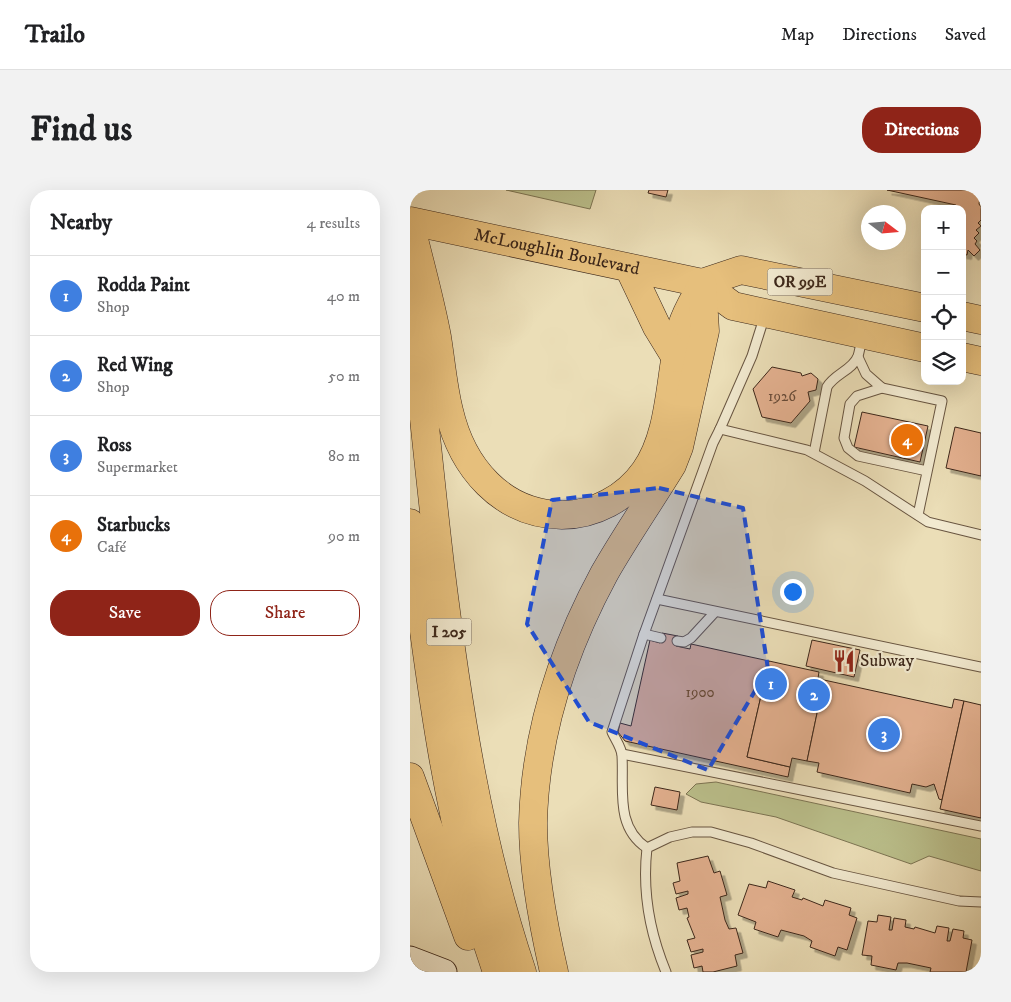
<!DOCTYPE html>
<html lang="en">
<head>
<meta charset="utf-8">
<style>
  body { margin:0; font-family:"IM FELL DW Pica",serif; background:#f2f2f2; color:#202124 }
  .controls { position:absolute; right:15px; top:15px; display:grid; overflow:hidden; border-radius:10px; box-shadow:0 5px 20px #0002 }
  .controls button { width:45px; height:45px; display:grid; place-items:center; padding:0; border:0; border-bottom:1px solid #e0e0e0; background:#fff; color:#202124; font:25px sans-serif }
  .compass { position:absolute; left:451px; top:15px; width:45px; height:45px; border-radius:50%; background:#fff; box-shadow:0 5px 20px #0002; rotate:106deg }
  .you { position:absolute; left:382px; top:401px; width:18px; height:18px; margin:-12px; border:4px solid #fff; border-radius:50%; background:#1a73e8; box-shadow:0 0 0 8px #1a73e833 }
  .badge { display:grid; place-items:center; width:32px; height:32px; border-radius:50%; background:#8f2418; color:#fff; font-size:16px; font-weight:700 }
  .pin { position:absolute; translate:-50% -50%; border:2px solid #fff; box-shadow:0 1px 5px #0006 }
  .list { margin:0; padding:0; list-style:none }
  h2 { display:flex; justify-content:space-between; align-items:center; height:65px; margin:0; padding:0 20px; font-size:21px }
  h2 small { font-size:16px; font-weight:400; color:#757577 }
  .list li { display:grid; grid-template-columns:32px 1fr auto; gap:15px; align-items:center; box-sizing:border-box; height:80px; padding:0 20px; border-top:1px solid #e0e0e0 }
  .list b { display:block; font-size:19px; white-space:nowrap }
  .list p { margin:0; font-size:16px; white-space:nowrap; color:#757577 }
  .list em { font-size:16px; font-style:normal; color:#757577 }
  .actions { display:flex; gap:10px; padding:15px 20px }
  .actions a { flex:1; padding:11px 0; border:1px solid #8f2418; border-radius:20px; text-align:center; font-size:18px; color:#8f2418 }
  .actions .main { background:#8f2418; color:#fff }
  .icon { flex:none; width:28px; height:28px; fill:none; stroke:currentColor; stroke-width:2; stroke-linecap:round; stroke-linejoin:round }
  .map { position:relative; flex:none; width:571px; height:782px; overflow:hidden; border-radius:20px }
  header { display:flex; align-items:center; gap:30px; box-sizing:border-box; height:70px; padding:0 25px; background:#fff; border-bottom:1px solid #e0e0e0 }
  header strong { font-size:24px }
  nav { display:flex; gap:28px; margin-inline-start:auto; font-size:18px }
  .intro { display:flex; align-items:center; justify-content:space-between; box-sizing:border-box; height:120px; padding:0 30px }
  h1 { margin:0; font-size:35px }
  .button { padding:12px 22px; border-radius:20px; background:#8f2418; color:#fff; font-size:18px; font-weight:700 }
  main { display:flex; gap:30px; padding:0 30px }
  aside { flex:1; background:#fff; border-radius:20px; box-shadow:0 5px 20px #0002 }
  .map>svg:first-child { display:block }
  .green { fill:#bbc08c; stroke:#7c7453 }
  .building { fill:#e4b190; stroke:#3c271a; filter:url(#shadow) }
  .lines { fill:none; stroke-linecap:round; stroke-linejoin:round }
  .lane-casing { stroke:#685541; stroke-width:11 }
  .secondary-casing { stroke:#3c271a; stroke-width:27 }
  .primary-casing { stroke:#3c271a; stroke-width:29 }
  .highway-casing { stroke:#3c271a; stroke-width:29 }
  .lane { stroke:#f2ead0; stroke-width:9 }
  .secondary { stroke:#f2ead0; stroke-width:25 }
  .primary { stroke:#e6bf7c; stroke-width:28 }
  .highway { stroke:#e6bf7c; stroke-width:28 }
  .marked { fill:#1d4ed8; fill-opacity:0.2; stroke:#1d4ed8; stroke-width:4; stroke-dasharray:10 6; stroke-linejoin:round }
  .labels { text-anchor:middle; dominant-baseline:central; stroke-width:4.5; stroke-linejoin:round; paint-order:stroke }
  .number-label { font-size:15px; fill:#664a38 }
  .shield { fill:#f2ead0; stroke:#736251; stroke-width:1 }
  .shield-label { font-size:16px; font-weight:bold; fill:#3c271a }
  .street-label { font-size:18px; fill:#3c271a; stroke:#f2ead0 }
  .poi-label { font-size:18px; fill:#3c271a; stroke:#f2ead0; text-anchor:start }
</style>
</head>
<body>
<header>
<strong>Trailo</strong>
<nav><a>Map</a><a>Directions</a><a>Saved</a></nav>
</header>
<div class="intro"><h1>Find us</h1><a class="button">Directions</a></div>
<main>
<aside>
<h2>Nearby<small>4 results</small></h2>
<ul class="list">
<li><span class="badge" style="background:#3f7fe0">1</span><div><b>Rodda Paint</b><p>Shop</p></div><em>40 m</em></li>
<li><span class="badge" style="background:#3f7fe0">2</span><div><b>Red Wing</b><p>Shop</p></div><em>50 m</em></li>
<li><span class="badge" style="background:#3f7fe0">3</span><div><b>Ross</b><p>Supermarket</p></div><em>80 m</em></li>
<li><span class="badge" style="background:#e8710a">4</span><div><b>Starbucks</b><p>Café</p></div><em>90 m</em></li>
</ul>
<div class="actions"><a class="main">Save</a><a>Share</a></div>
</aside>
<div class="map">
<svg width="571" height="782" viewBox="0 0 571 782">
  <defs>
    <filter id="shadow"><feDropShadow dx="4.5" dy="4.5" stdDeviation="0" flood-color="#0004"/></filter>
  </defs>
  <rect width="100%" height="100%" fill="#ebdeb7"/>
  <filter id="stains"><feTurbulence type="fractalNoise" baseFrequency=".004" numOctaves="4"/><feColorMatrix values="0 0 0 0 .2 0 0 0 0 .09 0 0 0 0 .02 0 0 0 .5 -.17"/></filter>
  <radialGradient id="worn" r=".72"><stop offset=".6" stop-color="#630" stop-opacity="0"/><stop offset="1" stop-color="#630" stop-opacity=".3"/></radialGradient>
  <g class="green">
    <path d="M 96,0 L 186,0 L 180,19 Z"/>
    <path d="M 306,592 L 571,649 L 571,681 L 519,666 L 501,674 L 366,627 L 291,612 L 276,604 L 286,594 Z"/>
  </g>
  <g class="building">
    <path d="M 239,0 L 258,0 L 256,7 L 238,3 Z"/>
    <path d="M 477,0 L 571,0 L 569,14 L 571,17 L 571,30 L 568,33 L 571,36 L 566,40 L 569,43 L 564,48 L 567,51 L 565,54 L 570,60 L 564,66 L 558,60 L 557,65 L 552,64 L 552,19 L 545,19 L 546,15 Z"/>
    <path d="M 362,177 L 391,183 L 392,186 L 401,183 L 408,189 L 406,200 L 398,202 L 400,211 L 381,233 L 352,227 L 343,199 Z"/>
    <path d="M 452,222 L 518,236 L 510,272 L 444,257 Z"/>
    <path d="M 545,237 L 571,243 L 571,286 L 536,278 Z"/>
    <path d="M 252,443 L 268,446 L 266,456 L 280,459 L 281,454 L 359,471 L 337,567 L 380,577 L 378,587 L 215,551 L 208,542 L 210,533 L 221,536 L 240,450 L 250,453 Z"/>
    <path d="M 402,450 L 450,460 L 444,487 L 396,476 Z"/>
    <path d="M 359,471 L 409,482 L 408,488 L 414,490 L 397,571 L 382,568 L 380,577 L 337,567 Z"/>
    <path d="M 414,490 L 542,518 L 544,509 L 554,511 L 532,610 L 529,609 L 524,594 L 516,597 L 502,594 L 500,603 L 407,582 L 409,573 L 397,571 Z"/>
    <path d="M 554,511 L 571,515 L 571,628 L 530,619 Z"/>
    <path d="M 245,597 L 270,602 L 267,620 L 241,615 Z"/>
    <path d="M 298,666 L 304,683 L 310,681 L 317,705 L 310,707 L 315,730 L 319,739 L 326,738 L 333,763 L 325,765 L 327,776 L 303,782 L 293,782 L 292,776 L 284,778 L 281,765 L 293,762 L 293,759 L 281,762 L 277,750 L 285,748 L 277,728 L 279,727 L 277,718 L 269,720 L 266,708 L 278,704 L 278,701 L 266,704 L 263,693 L 270,691 L 267,673 Z"/>
    <path d="M 358,691 L 385,700 L 382,707 L 392,710 L 393,708 L 413,716 L 415,710 L 441,718 L 439,725 L 447,728 L 437,760 L 428,757 L 425,766 L 400,757 L 402,751 L 394,746 L 371,740 L 368,747 L 344,739 L 346,732 L 328,725 L 339,694 L 356,698 Z"/>
    <path d="M 468,725 L 481,727 L 479,740 L 482,740 L 484,728 L 496,730 L 495,737 L 504,739 L 505,737 L 525,743 L 527,736 L 539,738 L 537,751 L 540,751 L 543,739 L 554,741 L 553,748 L 562,750 L 556,782 L 520,782 L 521,778 L 497,773 L 488,773 L 486,780 L 461,775 L 462,766 L 452,765 L 458,731 L 467,732 Z"/>
  </g>
  <g class="lines">
    <defs>
      <g id="lane">
        <path d="M 355,125 L 342,166 L 310,239 L 397,260 L 455,291 L 518,332 L 571,345"/>
        <path d="M 448,167 L 456,184 L 472,198"/>
        <path d="M 404,263 L 417,197 C 424,184 443,180 448,166 C 450,160 451,152 452,146"/>
        <path d="M 508,325 L 532,211 L 472,198 L 447,206 L 440,214 L 434,248 L 438,258 L 448,266 L 517,281"/>
        <path d="M 247,409 L 571,477"/>
        <path d="M 234,444 L 251,448"/>
        <path d="M 267,451 L 274,452 L 281,448 L 305,422"/>
        <path d="M 212,564 L 571,636"/>
        <path d="M 237,658 C 205,637 214,599 212,566 C 212,558 205,549 202,542 L 234,444 L 303,253 L 310,239"/>
        <path d="M 256,782 C 239,741 232,702 237,658 L 260,647 L 282,642 L 301,642 L 341,653 L 423,683 L 549,711 L 571,712"/>
      </g>
      <path id="secondary" d="M 0,769 L 34,782"/>
      <g id="primary">
        <path d="M 292,93 L 323,116 L 515,158"/>
        <path d="M 292,93 L 331,80 L 515,118"/>
        <path d="M 552,126 L 571,130"/>
        <path d="M 552,167 L 571,171"/>
      </g>
      <g id="highway">
        <path id="s1" d="M 0,31 L 292,93"/>
        <path d="M 0,33 C 9,71 20,109 27,147 C 31,172 33,197 39,221 C 52,277 91,324 152,325 C 184,325 216,308 235,281 C 263,242 259,181 272,136 C 276,122 285,108 292,95"/>
        <path d="M 219,78 L 247,137 L 266,168"/>
        <path d="M 0,86 C 9,183 19,279 30,375 C 47,513 68,651 112,782"/>
        <path d="M 0,333 C 19,484 37,638 87,782"/>
        <path d="M 0,587 L 58,746"/>
        <path d="M 144,782 C 133,734 123,682 123,633 C 125,546 153,460 194,384 C 215,347 240,311 262,275 L 269,257 L 295,141 L 292,93"/>
      </g>
    </defs>
    <use href="#lane" class="lane-casing"/>
    <use href="#secondary" class="secondary-casing"/>
    <use href="#primary" class="primary-casing"/>
    <use href="#highway" class="highway-casing"/>
    <use href="#lane" class="lane"/>
    <use href="#secondary" class="secondary"/>
    <use href="#primary" class="primary"/>
    <use href="#highway" class="highway"/>
  </g>
  <path class="marked" d="M 249,298 L 333,318 L 358,479 L 298,580 L 179,532 L 117,434 L 142,310 Z"/>
  <defs>
    <symbol id="restaurant-bare" viewBox="-9 -9 18 18"><path d="M-5-6h1v4h1v-4h1v4h1v-4h1v5L-1.5 .5V6h-2V.5L-5-1ZM5-6V6H3V1.5H1.5Q1.5-4 5-6Z" fill="#8f2418" stroke="#f2ead0" stroke-width="2.5" paint-order="stroke"/></symbol>
  </defs>
  <g fill-rule="evenodd">
    <use href="#restaurant-bare" x="418" y="455" width="32" height="32"/>
  </g>
  <g class="labels">
    <g class="number-label">
      <text x="372" y="206">1926</text>
      <text x="290" y="502">1900</text>
    </g>
    <g class="shield">
      <rect x="357.5" y="78.5" width="65" height="27" rx="4"/>
      <rect x="16.5" y="428.5" width="45" height="27" rx="4"/>
    </g>
    <g class="shield-label">
      <text x="390" y="92">OR 99E</text>
      <text x="39" y="442">I 205</text>
    </g>
    <g class="street-label">
      <text stroke="none"><textPath href="#s1" startOffset="150">McLoughlin Boulevard</textPath></text>
    </g>
    <g class="poi-label">
      <text x="450" y="471">Subway</text>
    </g>
  </g>
  <rect width="100%" height="100%" filter="url(#stains)"/>
  <rect width="100%" height="100%" fill="url(#worn)"/>
</svg>
<div class="controls">
<button>+</button>
<button>−</button>
<button><svg class="icon" aria-label="locate" viewBox="0 0 24 24"><circle cx="12" cy="12" r="6"/><path d="M12 2v4M12 18v4M2 12h4M18 12h4"/></svg></button>
<button><svg class="icon" aria-label="layers" viewBox="0 0 24 24"><path d="M12 4l9 5-9 5-9-5zM3 14l9 5 9-5"/></svg></button>
</div>
<svg class="compass" viewBox="-18 -18 36 36"><path d="M0-13l5 13h-10z" fill="#e53935"/><path d="M0 13l5-13h-10z" fill="#757577"/></svg>
<div class="you"></div>
<div class="pin badge" style="left:361px;top:494px;background:#3f7fe0">1</div>
<div class="pin badge" style="left:404px;top:505px;background:#3f7fe0">2</div>
<div class="pin badge" style="left:474px;top:544px;background:#3f7fe0">3</div>
<div class="pin badge" style="left:497px;top:250px;background:#e8710a">4</div>
</div>
</main>
</body>
</html>
